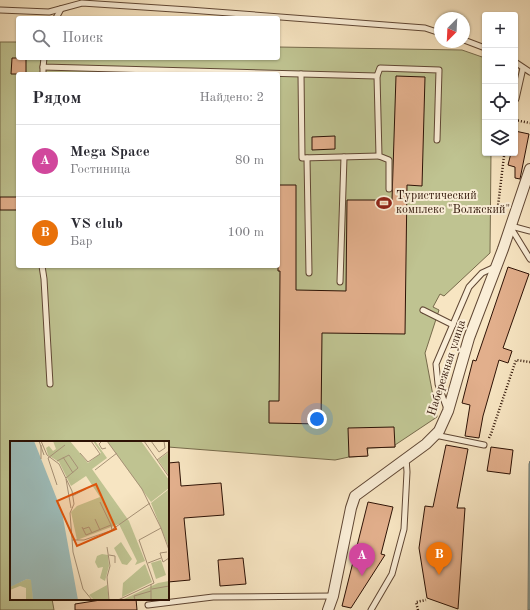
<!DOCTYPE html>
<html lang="ru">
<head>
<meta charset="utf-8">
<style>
  body { margin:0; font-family:"Old Standard TT",serif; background:#f2f2f3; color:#2b2b33 }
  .controls { position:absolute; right:12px; top:12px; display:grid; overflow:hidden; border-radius:4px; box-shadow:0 1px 3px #0004 }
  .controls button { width:36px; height:36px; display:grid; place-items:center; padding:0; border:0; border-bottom:1px solid #e1e1e2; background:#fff; color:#2b2b33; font:20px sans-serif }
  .compass { position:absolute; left:434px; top:12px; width:36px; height:36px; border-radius:50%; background:#fff; box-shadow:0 1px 3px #0004; rotate:204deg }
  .you { position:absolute; left:317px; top:419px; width:14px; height:14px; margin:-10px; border:3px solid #fff; border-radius:50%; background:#1a73e8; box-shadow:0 0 0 6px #1a73e833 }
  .badge { display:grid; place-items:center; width:26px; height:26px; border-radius:50%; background:#8f2418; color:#fff; font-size:13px; font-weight:700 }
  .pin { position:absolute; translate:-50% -33px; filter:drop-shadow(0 1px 2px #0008) }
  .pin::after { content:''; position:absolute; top:21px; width:14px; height:12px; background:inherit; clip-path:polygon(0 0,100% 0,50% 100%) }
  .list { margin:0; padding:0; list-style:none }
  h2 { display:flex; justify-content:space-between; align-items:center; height:52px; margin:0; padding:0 16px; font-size:17px }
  h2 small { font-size:13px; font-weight:400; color:#7c7c81 }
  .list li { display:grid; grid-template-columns:26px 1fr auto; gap:12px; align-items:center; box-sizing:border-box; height:72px; padding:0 16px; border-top:1px solid #e1e1e2 }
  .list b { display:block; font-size:15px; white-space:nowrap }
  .list p { margin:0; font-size:13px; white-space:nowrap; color:#7c7c81 }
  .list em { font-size:13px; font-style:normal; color:#7c7c81 }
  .icon { flex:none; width:22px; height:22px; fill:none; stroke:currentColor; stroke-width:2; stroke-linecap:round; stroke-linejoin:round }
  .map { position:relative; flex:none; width:530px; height:610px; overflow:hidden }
  .search { position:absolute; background:#fff; box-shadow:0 1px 3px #0004; left:16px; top:16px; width:264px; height:44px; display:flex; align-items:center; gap:10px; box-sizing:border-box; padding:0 14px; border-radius:4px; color:#7c7c81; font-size:15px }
  .panel { position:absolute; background:#fff; box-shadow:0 1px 3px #0004; left:16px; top:72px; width:264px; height:196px; border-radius:4px }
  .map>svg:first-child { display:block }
  .green { fill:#bfc391; stroke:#766a4b; fill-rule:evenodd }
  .water { fill:#9ebdba; stroke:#717972 }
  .building { fill:#e2af8c; stroke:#2d1205 }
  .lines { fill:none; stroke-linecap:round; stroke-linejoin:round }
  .lane-casing { stroke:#604734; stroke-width:7 }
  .street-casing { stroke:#604734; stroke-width:12 }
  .path { stroke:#2d1205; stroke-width:2.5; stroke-dasharray:1 2; stroke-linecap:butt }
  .lane { stroke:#faeed7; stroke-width:5 }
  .street { stroke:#faeed7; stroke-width:10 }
  .labels { text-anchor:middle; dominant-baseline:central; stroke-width:4; stroke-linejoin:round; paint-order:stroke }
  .poi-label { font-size:12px; fill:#2d1205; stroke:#faeed7; text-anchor:start }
  .street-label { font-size:12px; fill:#2d1205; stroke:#faeed7 }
  .inset-road { fill:none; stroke:#a69176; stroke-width:1 }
  .view { fill:#df550c; fill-opacity:0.15; stroke:#df550c; stroke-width:2 }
  .inset-edge { fill:none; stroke:#2d1205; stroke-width:2 }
</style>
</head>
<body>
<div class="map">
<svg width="530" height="610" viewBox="0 0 530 610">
  <rect width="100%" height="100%" fill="#f7e5c2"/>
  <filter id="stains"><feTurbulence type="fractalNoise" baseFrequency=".005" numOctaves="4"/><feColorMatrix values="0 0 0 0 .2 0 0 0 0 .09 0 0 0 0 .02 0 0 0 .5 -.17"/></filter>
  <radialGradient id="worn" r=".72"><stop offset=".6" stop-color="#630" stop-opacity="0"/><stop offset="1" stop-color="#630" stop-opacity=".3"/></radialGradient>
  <path class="green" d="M 0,42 L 18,42 L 18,58 L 278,58 L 278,47 L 462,50 L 485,58 L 485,144 L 483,151 L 485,153 L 491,153 L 490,253 L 444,296 L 440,294 L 433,307 L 439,310 L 425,353 L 437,417 L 395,445 L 395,447 L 368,448 L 367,456 L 349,457 L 335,460 L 168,447 L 168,442 L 11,442 L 11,599 L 52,599 L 54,610 L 0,610 ZM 18,74 L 278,74 L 278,266 L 18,266 Z"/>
  <path class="water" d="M 530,461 L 530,610 L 528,610 L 529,464 Z"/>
  <g class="building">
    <path d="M 12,58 L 26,58 L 26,74 L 11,74 Z"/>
    <path d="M 396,76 L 425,77 L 422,186 L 407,185 L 405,334 L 322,333 L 321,424 L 269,423 L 269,401 L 279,401 L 280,271 L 278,271 L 278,185 L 296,185 L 296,290 L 346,291 L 347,200 L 392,200 Z"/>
    <path d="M 515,131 L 529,134 L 520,179 L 515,178 L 515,167 L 508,165 L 511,153 L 515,153 Z"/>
    <path d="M 335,136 L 335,149 L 312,150 L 312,137 Z"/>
    <rect x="0" y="197" width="18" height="13"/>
    <path d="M 508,267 L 529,274 L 503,348 L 512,351 L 508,363 L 499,360 L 483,416 L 479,438 L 465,436 L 470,405 L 462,403 L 473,360 L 476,361 Z"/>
    <path d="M 394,427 L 395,447 L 367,448 L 368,456 L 349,457 L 348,428 Z"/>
    <path d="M 446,445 L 468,449 L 457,508 L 465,508 L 458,609 L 427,598 L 419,548 L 425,506 L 433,507 Z"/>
    <path d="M 491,447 L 513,450 L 510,474 L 487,471 Z"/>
    <path d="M 179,462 L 181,486 L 221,483 L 224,515 L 184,518 L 190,580 L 168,582 L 168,463 Z"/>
    <path d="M 368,502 L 393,507 L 381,554 L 385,555 L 351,608 L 342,606 Z"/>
    <path d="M 243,558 L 246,584 L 220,586 L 218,560 Z"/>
    <path d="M 107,599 L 136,599 L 137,610 L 75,610 L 75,604 Z"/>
  </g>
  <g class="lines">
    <defs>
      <g id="lane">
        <path d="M 0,10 L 49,12 L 82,3 L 189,10 L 425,28 L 440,33"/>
        <path d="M 56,18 L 61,9"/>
        <path d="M 464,40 L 485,48"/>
        <path d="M 44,58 L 43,67 L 377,76 L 379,156 L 389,160 L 389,189"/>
        <path d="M 515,62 L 530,72"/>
        <path d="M 43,74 L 43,67"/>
        <path d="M 301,74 L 302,158 L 379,156"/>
        <path d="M 377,76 L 380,68 L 439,70 L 437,140"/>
        <path d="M 516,99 L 523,68"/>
        <path d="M 307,158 L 309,273"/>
        <path d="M 511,226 L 530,231"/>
        <path d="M 511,228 L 530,259"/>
        <path d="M 42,266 L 44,279 L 50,384"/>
        <path d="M 340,282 L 344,157"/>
        <path d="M 423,310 L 453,325"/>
        <path d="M 447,409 L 438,384 L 436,364 L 469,287 L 482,273 L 495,267"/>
        <path d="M 435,435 L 484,445"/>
        <path d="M 148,605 L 213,597 L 333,596"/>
        <path d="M 371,610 L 392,574 L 404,529 L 407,472 L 406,458"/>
      </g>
      <path id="street" d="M 328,610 L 333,596 L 351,508 L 355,496 L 426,444 L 439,431 L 448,411 L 469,338 L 503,249 L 530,169"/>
    </defs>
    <use href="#lane" class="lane-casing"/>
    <use href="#street" class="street-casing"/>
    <g class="path">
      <path d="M 515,118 L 517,107"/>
      <path d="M 515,120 L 530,123"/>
      <path d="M 504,156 L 498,206 L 506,209"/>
      <path d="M 489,438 L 491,434 L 516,360 L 530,362"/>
      <path d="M 418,610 L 416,602 L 426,600"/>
    </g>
    <use href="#lane" class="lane"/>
    <use href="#street" class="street"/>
  </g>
  <defs>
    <symbol id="stadium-bare" viewBox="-9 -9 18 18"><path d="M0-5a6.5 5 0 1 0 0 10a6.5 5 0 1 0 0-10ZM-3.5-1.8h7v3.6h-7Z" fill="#8f2418" stroke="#faeed7" stroke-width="2.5" paint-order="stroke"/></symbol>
  </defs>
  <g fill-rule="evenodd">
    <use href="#stadium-bare" x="373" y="192" width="22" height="22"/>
  </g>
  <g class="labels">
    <g class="poi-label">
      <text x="396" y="196">Туристический<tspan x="396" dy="14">комплекс "Волжский"</tspan></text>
    </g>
    <g class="street-label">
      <text transform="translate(447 368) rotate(-72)">Набережная улица</text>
    </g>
  </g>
  <g transform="translate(10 441)">
    <rect width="159" height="159" fill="#f7e5c2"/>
    <path d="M 43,0 L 60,0 L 78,22 L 91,12 L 83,0 L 85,0 L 97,17 L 82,28 L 119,80 L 135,120 L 125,124 L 127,120 L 109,83 L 67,99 L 61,71 L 67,65 L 90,56 L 76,35 L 61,45 L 49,21 L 38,14 L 36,7 L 39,5 L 43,10 L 46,8 ZM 97,0 L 131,0 L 159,39 L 159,47 L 141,61 ZM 159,11 L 159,35 L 148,19 ZM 159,48 L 159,107 L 141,62 ZM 111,101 L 122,118 L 117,124 L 112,123 L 104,107 ZM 92,113 L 98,114 L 99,125 L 95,140 L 90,137 L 93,126 L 88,127 L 85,121 L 87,115 ZM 151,119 L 156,134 L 146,138 L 141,122 ZM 135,123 L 142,141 L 112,156 L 113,142 ZM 17,138 L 22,139 L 23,159 L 16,159 L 16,147 L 10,145 L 0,149 L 1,145 ZM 159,140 L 159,159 L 112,159 L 148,142 ZM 97,144 L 99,159 L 84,159 L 79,154 Z" fill="#bfc391"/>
    <path d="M 0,0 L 24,0 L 28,10 L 52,71 L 68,159 L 23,159 L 21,139 L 17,138 L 0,146 Z" fill="#9ebdba"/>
    <path class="inset-road" d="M 29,0 L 34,14M 31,0 L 37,14 L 49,23 L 62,50 L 64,63 L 60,72 L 63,111 L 73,148 L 82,159M 92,0 L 89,3 L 92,8 L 96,7M 97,0 L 132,48 L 151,87 L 129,99 L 144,142 L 108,159M 134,0 L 159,36M 141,0 L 149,11 L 155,7 L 154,0M 31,4 L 31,18M 70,12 L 78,21 L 90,13 L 81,0M 53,16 L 63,32M 147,19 L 159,10M 47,20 L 59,14 L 68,27 L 56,37M 85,29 L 107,12M 56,38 L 61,67M 47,44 L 38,17 L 55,4M 62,55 L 76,48M 90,61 L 101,84M 85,78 L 90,89M 72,86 L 76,94 L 101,84 L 102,89M 151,87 L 159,109M 73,88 L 79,86 L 82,92M 62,99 L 74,99 L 100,90 L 140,62M 97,106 L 100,125 L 97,136 L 99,159M 157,111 L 150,112 L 153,121 L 159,117M 99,114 L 105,115 L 105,122M 138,122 L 151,117M 142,148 L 159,145M 125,159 L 124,155 L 141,150M 141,159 L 141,143"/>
    <path class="view" d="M 86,43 L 106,88 L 67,105 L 47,60 Z"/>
    <rect width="159" height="159" class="inset-edge"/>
  </g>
  <rect width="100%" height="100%" filter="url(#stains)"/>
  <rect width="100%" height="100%" fill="url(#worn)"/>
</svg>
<div class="controls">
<button>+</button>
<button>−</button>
<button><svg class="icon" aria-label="locate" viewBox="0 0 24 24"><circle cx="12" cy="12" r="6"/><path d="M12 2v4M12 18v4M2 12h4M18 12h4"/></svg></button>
<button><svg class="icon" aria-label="layers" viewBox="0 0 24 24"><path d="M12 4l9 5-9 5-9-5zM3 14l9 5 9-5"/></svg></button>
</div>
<svg class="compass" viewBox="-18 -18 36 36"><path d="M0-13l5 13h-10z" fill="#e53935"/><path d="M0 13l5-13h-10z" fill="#7c7c81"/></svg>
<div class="you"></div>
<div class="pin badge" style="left:362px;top:576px;background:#d1479c">A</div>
<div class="pin badge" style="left:439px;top:575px;background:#e8710a">B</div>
<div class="search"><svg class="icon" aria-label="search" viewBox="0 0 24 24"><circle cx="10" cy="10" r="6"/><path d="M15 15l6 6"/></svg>Поиск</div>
<section class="panel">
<h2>Рядом<small>Найдено: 2</small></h2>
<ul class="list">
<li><span class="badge" style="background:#d1479c">A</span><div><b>Mega Space</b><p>Гостиница</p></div><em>80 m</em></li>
<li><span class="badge" style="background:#e8710a">B</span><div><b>VS club</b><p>Бар</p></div><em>100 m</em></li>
</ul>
</section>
</div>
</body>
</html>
